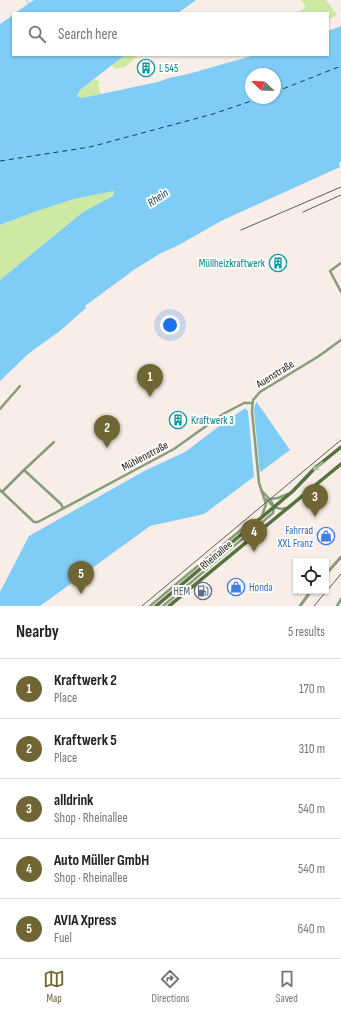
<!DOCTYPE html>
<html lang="en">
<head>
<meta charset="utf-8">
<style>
  body { margin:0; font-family:"Sofia Sans Condensed",sans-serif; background:#f6f6f6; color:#222 }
  .controls { position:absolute; right:12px; bottom:12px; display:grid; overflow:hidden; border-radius:0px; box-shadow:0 1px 3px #0004 }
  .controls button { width:36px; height:36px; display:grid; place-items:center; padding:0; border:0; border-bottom:1px solid #e0e0e0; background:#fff; color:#222; font:20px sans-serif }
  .compass { position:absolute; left:245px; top:68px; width:36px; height:36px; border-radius:50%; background:#fff; box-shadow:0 1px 3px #0004; rotate:293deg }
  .you { position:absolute; left:170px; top:325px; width:14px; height:14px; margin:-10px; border:3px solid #fff; border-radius:50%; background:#1a73e8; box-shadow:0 0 0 6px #1a73e833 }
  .badge { display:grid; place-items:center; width:26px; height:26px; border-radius:50%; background:#706633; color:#fff; font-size:13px; font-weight:700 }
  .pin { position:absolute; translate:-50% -33px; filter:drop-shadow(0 1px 2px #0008) }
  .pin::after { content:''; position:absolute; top:21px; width:14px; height:12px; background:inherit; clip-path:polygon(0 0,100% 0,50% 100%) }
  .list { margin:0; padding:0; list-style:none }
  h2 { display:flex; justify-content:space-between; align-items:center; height:52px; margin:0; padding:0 16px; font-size:17px }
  h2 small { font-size:13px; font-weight:400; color:#767676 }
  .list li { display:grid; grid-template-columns:26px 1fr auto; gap:12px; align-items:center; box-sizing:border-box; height:60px; padding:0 16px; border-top:1px solid #e0e0e0 }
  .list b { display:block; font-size:15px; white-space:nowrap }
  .list p { margin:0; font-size:13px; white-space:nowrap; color:#767676 }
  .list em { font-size:13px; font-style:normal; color:#767676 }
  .icon { flex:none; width:22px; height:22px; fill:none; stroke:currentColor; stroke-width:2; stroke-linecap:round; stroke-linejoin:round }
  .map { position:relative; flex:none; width:341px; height:606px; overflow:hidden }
  .search { position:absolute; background:#fff; box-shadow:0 1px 3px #0004; left:12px; right:12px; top:12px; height:44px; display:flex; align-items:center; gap:10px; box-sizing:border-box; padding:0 14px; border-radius:0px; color:#767676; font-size:15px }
  .sheet { height:352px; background:#fff }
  nav { display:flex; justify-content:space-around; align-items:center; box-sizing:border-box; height:56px; border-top:1px solid #e0e0e0; background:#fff; font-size:11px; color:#767676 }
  nav a { display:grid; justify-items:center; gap:2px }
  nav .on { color:#706633 }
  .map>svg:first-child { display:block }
  .green { fill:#cde9a4 }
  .water { fill:#7fccf6; fill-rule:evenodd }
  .pier { fill:#f8eee7 }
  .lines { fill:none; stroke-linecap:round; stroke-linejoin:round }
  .stream { stroke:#7fccf6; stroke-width:1 }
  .ferry { stroke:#113d53; stroke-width:1; stroke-dasharray:5 4; stroke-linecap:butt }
  .minor { stroke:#879c7a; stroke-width:2.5 }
  .tertiary { stroke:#879c7a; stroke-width:3 }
  .secondary { stroke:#557341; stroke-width:3.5 }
  .rail { stroke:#605a57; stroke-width:1 }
  .oneway { stroke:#b2bfa8 }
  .labels { text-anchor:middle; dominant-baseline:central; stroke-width:4; stroke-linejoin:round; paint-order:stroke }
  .culture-label { font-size:11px; fill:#0d838f; stroke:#fffdfc; text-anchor:start }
  .street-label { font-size:11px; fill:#181513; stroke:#fffdfc }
  .shop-label { font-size:11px; fill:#366cbe; stroke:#fffdfc; text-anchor:end }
  .service-label { font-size:11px; fill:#4e5e75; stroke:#fffdfc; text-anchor:end }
  .water-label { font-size:12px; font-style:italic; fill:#113d53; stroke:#fffdfc }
</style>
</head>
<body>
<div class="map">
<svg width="341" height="606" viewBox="0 0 341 606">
  <rect width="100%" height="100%" fill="#f8eee7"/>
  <g class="green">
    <path d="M 301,0 L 326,0 L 337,15 L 328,20 L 328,13 L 299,13 L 298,12 L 306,7 Z"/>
    <path d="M 125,55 L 138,55 L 125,67 L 115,69 L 112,65 Z"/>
    <path d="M 95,79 L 100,82 L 98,86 L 101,94 L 82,98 L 77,96 L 80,90 Z"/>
    <path d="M 114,191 L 113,196 L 83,212 L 0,280 L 0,225 L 37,211 L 74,199 Z"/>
  </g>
  <g class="water">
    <path d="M 34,0 L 196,0 L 178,13 L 15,13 Z"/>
    <path d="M 13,15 L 13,55 L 125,55 L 80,90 L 77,96 L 82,98 L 158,82 L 169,78 L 188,74 L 255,55 L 328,55 L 328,31 L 341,26 L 341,162 L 339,163 L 340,167 L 221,221 L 177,246 L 161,253 L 135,269 L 85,306 L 86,308 L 60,331 L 28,354 L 0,381 L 0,280 L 83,212 L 113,196 L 114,191 L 74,199 L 37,211 L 0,225 L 0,24 ZM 251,74 L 275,74 L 275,98 L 251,98 Z"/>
    <path d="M 256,401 L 290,450 L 204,514 L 150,526 L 40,606 L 0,606 L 0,592 L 29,536 L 146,470 L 185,452 L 226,421 Z"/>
  </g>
  <path class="pier" d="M 257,399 L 254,409 L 260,475 L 254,477 L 248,411 L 244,407 Z"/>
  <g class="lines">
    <path class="stream" d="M 26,0 L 29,4"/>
    <g class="ferry">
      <path d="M 275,92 L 341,66"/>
      <path d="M 0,161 L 90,147 L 213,114 L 260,98"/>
    </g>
    <g class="minor">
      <path d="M 341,263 L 330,271 L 341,292"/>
      <path d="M 0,409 L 20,386"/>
      <path d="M 24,470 L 61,504 L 63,508"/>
      <path d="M 0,490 L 34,522 L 38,522 L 174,449 L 223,414 L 244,403 L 252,403"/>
      <path d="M 2,492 L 24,470 L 54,442"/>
      <path d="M 266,499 C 271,505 277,511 286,508"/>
      <path d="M 270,499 L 278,498 L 288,494"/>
      <path d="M 262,516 L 266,504 L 259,483 L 252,411 L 253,400 L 260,392 L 319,356 L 341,340"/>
      <path d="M 150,606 L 242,529 L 257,520"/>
      <path d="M 163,606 L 273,513 C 276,503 268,498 262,491"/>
      <path d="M 337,606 L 341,599"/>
    </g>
    <g class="tertiary">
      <path d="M 326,574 L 341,557"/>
      <path d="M 300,606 L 311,591"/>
    </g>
    <g class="secondary">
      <path d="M 156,606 L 293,491 L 315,468 L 341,447"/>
      <path d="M 169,606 L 341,464"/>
    </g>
    <g class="rail">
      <path d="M 303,212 L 341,195"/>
      <path d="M 241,230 L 341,187"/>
      <path d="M 142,606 L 341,440"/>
      <path d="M 314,606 L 341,574"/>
    </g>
  </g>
  <defs><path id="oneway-shaft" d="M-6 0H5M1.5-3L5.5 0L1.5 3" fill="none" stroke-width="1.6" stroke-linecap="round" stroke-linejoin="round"/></defs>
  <use class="oneway" href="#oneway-shaft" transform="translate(318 466) rotate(139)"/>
  <defs>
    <symbol id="building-ring" viewBox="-11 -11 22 22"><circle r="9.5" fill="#fffdfc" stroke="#0f9aa8" stroke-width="1.5"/><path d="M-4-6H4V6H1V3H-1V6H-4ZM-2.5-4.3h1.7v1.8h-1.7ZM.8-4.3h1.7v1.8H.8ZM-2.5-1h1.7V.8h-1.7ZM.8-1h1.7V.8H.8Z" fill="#0f9aa8"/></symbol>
    <symbol id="shop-ring" viewBox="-11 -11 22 22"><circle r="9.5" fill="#fffdfc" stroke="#3f7fe0" stroke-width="1.5"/><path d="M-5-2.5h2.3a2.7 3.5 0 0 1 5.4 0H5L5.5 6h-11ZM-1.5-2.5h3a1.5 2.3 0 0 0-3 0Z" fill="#3f7fe0"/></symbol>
    <symbol id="fuel-ring" viewBox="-11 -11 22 22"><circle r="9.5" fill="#fffdfc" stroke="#5c6f8a" stroke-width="1.5"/><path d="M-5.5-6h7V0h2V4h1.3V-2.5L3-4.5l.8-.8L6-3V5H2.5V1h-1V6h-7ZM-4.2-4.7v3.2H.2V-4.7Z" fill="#5c6f8a"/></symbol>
  </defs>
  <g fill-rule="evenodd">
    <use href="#building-ring" x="136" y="58" width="20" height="20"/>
    <use href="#building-ring" x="268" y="253" width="20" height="20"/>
    <use href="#building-ring" x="168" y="410" width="20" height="20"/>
    <use href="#shop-ring" x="316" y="526" width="20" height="20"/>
    <use href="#shop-ring" x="226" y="577" width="20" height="20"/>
    <use href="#fuel-ring" x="193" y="581" width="20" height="20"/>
  </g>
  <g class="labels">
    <g class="culture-label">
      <text x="159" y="68">L 545</text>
      <text x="265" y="263" text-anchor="end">Müllheizkraftwerk</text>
      <text x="191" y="420">Kraftwerk 3</text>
    </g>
    <g class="street-label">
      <text transform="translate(275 374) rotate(-32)">Auenstraße</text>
      <text transform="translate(145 456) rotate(-28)">Mühlenstraße</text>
      <text transform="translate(216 555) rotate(-40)">Rheinallee</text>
    </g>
    <g class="shop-label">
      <text x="313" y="530">Fahrrad<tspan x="313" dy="13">XXL Franz</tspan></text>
      <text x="249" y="587" text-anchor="start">Honda</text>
    </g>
    <g class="service-label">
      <text x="190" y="591">HEM</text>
    </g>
    <g class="water-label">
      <text transform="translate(158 198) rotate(-34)">Rhein</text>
    </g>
  </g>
</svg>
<div class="controls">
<button><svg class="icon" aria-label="locate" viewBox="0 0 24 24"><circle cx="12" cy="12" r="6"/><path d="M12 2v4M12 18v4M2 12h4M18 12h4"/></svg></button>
</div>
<svg class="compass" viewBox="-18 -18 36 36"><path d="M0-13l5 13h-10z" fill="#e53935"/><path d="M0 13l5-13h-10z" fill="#767676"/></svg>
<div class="you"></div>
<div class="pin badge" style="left:150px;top:397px">1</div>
<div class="pin badge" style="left:107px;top:448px">2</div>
<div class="pin badge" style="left:315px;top:517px">3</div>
<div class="pin badge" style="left:254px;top:552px">4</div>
<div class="pin badge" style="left:81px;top:594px">5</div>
<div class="search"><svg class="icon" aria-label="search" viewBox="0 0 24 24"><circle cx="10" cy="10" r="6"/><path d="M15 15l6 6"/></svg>Search here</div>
</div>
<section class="sheet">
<h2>Nearby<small>5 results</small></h2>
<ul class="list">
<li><span class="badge">1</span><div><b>Kraftwerk 2</b><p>Place</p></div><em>170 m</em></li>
<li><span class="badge">2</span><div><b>Kraftwerk 5</b><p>Place</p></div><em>310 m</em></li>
<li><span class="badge">3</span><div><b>alldrink</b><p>Shop · Rheinallee</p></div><em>540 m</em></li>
<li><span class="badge">4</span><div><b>Auto Müller GmbH</b><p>Shop · Rheinallee</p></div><em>540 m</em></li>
<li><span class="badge">5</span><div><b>AVIA Xpress</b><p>Fuel</p></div><em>640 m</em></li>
</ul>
</section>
<nav>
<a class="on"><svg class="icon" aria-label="map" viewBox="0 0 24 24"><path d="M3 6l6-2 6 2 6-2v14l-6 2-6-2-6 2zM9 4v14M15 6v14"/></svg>Map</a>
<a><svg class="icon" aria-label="directions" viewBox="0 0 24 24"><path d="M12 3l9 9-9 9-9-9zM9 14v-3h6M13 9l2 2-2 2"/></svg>Directions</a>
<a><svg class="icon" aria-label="saved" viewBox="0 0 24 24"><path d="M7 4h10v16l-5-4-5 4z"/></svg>Saved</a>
</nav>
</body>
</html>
